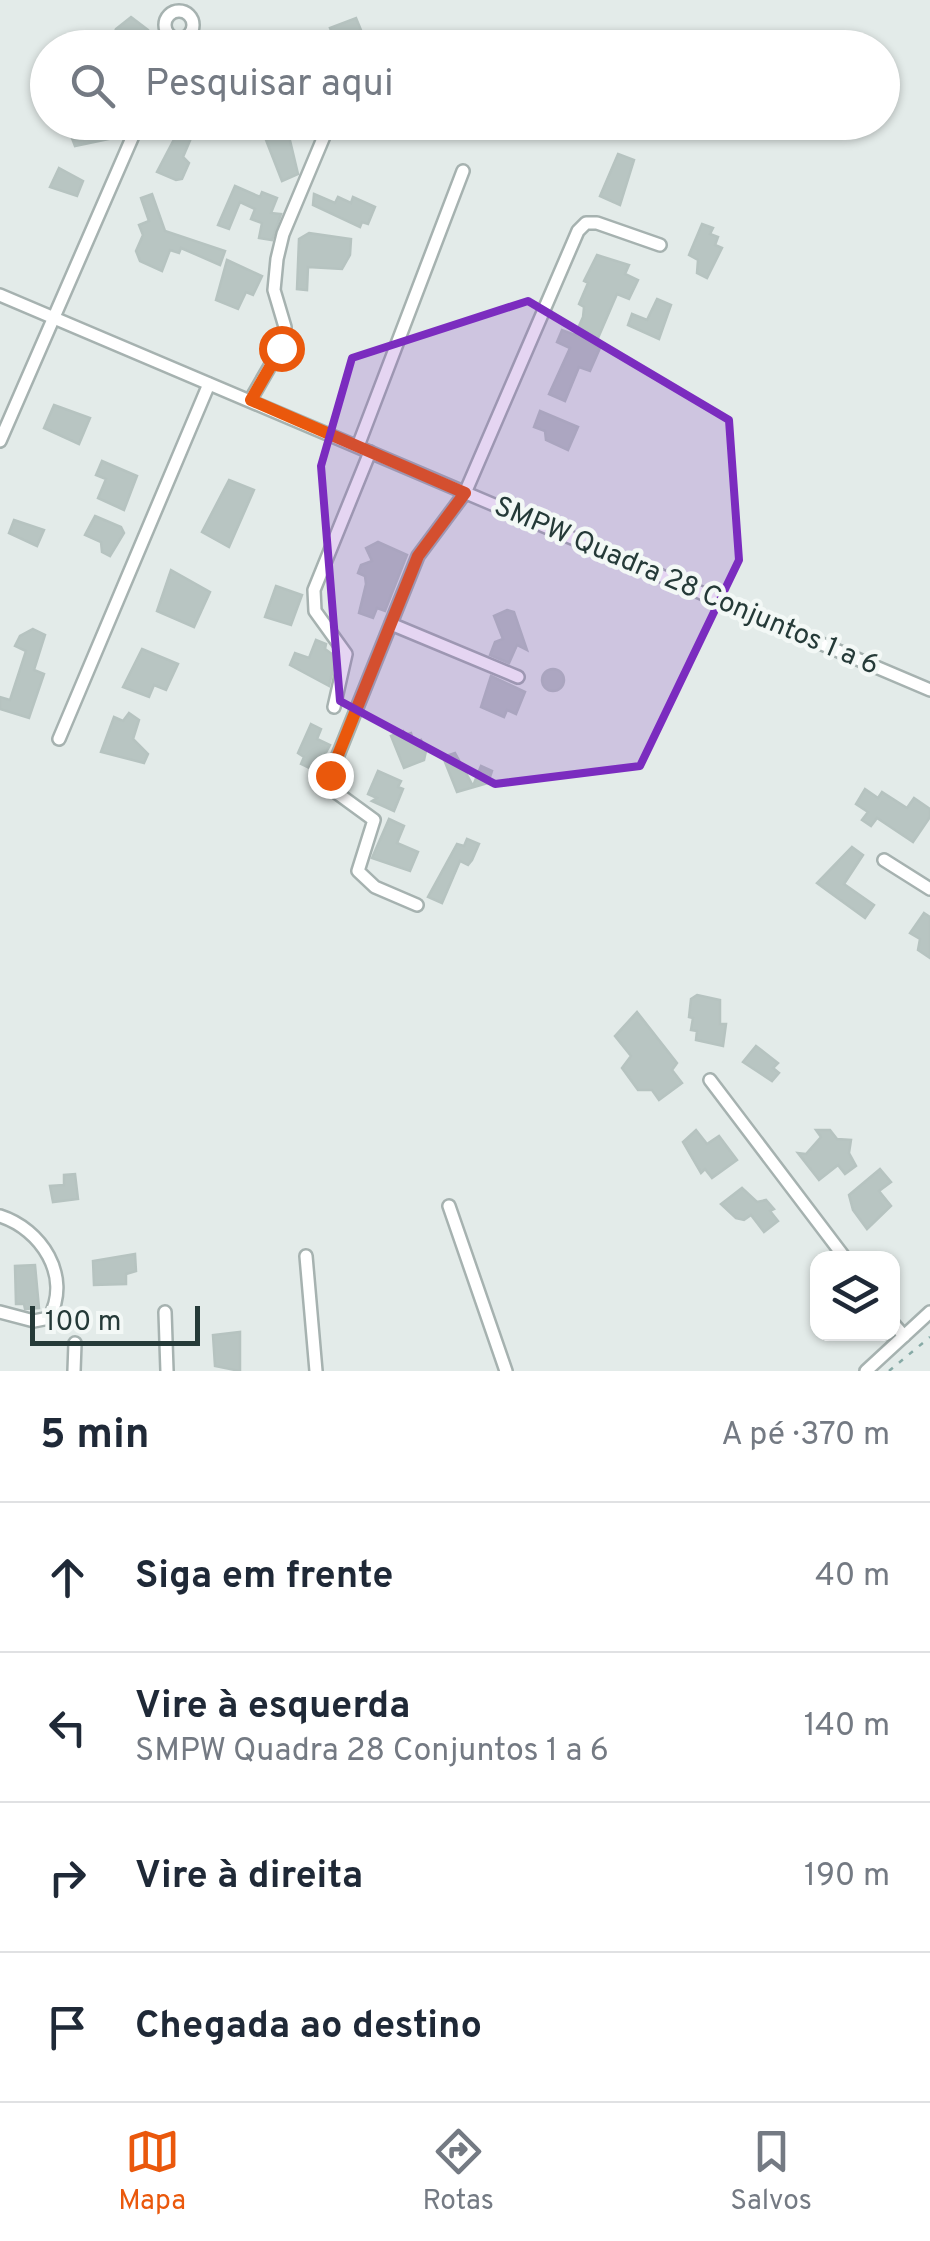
<!DOCTYPE html>
<html lang="pt">
<head>
<meta charset="utf-8">
<style>
  body { margin:0; font-family:Overpass,sans-serif; background:#f2f2f3; color:#1f2937 }
  .controls { position:absolute; right:30px; bottom:30px; display:grid; overflow:hidden; border-radius:20px; box-shadow:0 2px 8px #0004 }
  .controls button { width:90px; height:90px; display:grid; place-items:center; padding:0; border:0; border-bottom:2px solid #e0e1e3; background:#fff; color:#1f2937; font:50px sans-serif }
  .scale { position:absolute; left:30px; bottom:25px; width:170px; box-sizing:border-box; padding-left:10px; border:5px solid #253a38; border-top:0; font-size:28px; line-height:35px; white-space:nowrap; color:#253a38; -webkit-text-stroke:8px #f3f8f6; paint-order:stroke }
  .stop { position:absolute; width:30px; height:30px; margin:-22px; border:8px solid #ea580c; border-radius:50%; background:#fff }
  .stop.end { background:#ea580c; border-color:#fff; box-shadow:0 2px 10px #0008 }
  .list { margin:0; padding:0; list-style:none }
  h2 { display:flex; justify-content:space-between; align-items:center; height:130px; margin:0; padding:0 40px; font-size:42px }
  h2 small { font-size:32px; font-weight:400; color:#747a83 }
  .list li { display:grid; grid-template-columns:65px 1fr auto; gap:30px; align-items:center; box-sizing:border-box; height:150px; padding:0 40px; border-top:2px solid #e0e1e3 }
  .list b { display:block; font-size:38px; white-space:nowrap }
  .list p { margin:0; font-size:32px; white-space:nowrap; color:#747a83 }
  .list em { font-size:32px; font-style:normal; color:#747a83 }
  .icon { flex:none; width:55px; height:55px; fill:none; stroke:currentColor; stroke-width:2; stroke-linecap:round; stroke-linejoin:round }
  .map { position:relative; flex:none; width:930px; height:1371px; overflow:hidden }
  .search { position:absolute; background:#fff; box-shadow:0 2px 8px #0004; left:30px; right:30px; top:30px; height:110px; display:flex; align-items:center; gap:25px; box-sizing:border-box; padding:0 35px; border-radius:55px; color:#747a83; font-size:38px }
  .sheet { height:730px; background:#fff }
  nav { display:flex; justify-content:space-around; align-items:center; box-sizing:border-box; height:140px; border-top:2px solid #e0e1e3; background:#fff; font-size:28px; color:#747a83 }
  nav a { display:grid; justify-items:center; gap:5px }
  nav .on { color:#ea580c }
  .map>svg:first-child { display:block }
  .building { fill:#b8c5c2; stroke:#b6c3c0; stroke-width:2.5 }
  .lines { fill:none; stroke-linecap:round; stroke-linejoin:round }
  .minor-casing { stroke:#a6b2b0; stroke-width:16 }
  .path { stroke:#87aaa6; stroke-width:2.5; stroke-dasharray:5 8; stroke-linecap:butt }
  .minor { stroke:#fff; stroke-width:11 }
  .route { stroke:#ea580c; stroke-width:12 }
  .marked { fill:#7b2cbf; fill-opacity:0.2; stroke:#7b2cbf; stroke-width:8; stroke-linejoin:round }
  .labels { text-anchor:middle; dominant-baseline:central; stroke-width:9; stroke-linejoin:round; paint-order:stroke }
  .street-label { font-size:28px; fill:#253a38; stroke:#f3f8f6 }
</style>
</head>
<body>
<div class="map">
<svg width="930" height="1371" viewBox="0 0 930 1371">
  <rect width="100%" height="100%" fill="#e3ebe9"/>
  <g class="building">
    <path d="M 131,17 L 148,30 L 144,41 L 140,40 L 136,48 L 108,48 L 116,29 Z"/>
    <path d="M 356,18 L 361,30 L 348,36 L 375,48 L 338,48 L 330,28 Z"/>
    <path d="M 84,122 L 113,122 L 109,139 L 75,146 L 70,133 L 81,129 Z"/>
    <path d="M 179,130 L 192,136 L 183,157 L 189,163 L 182,179 L 176,180 L 157,172 Z"/>
    <path d="M 288,132 L 298,174 L 282,181 L 266,140 Z"/>
    <path d="M 618,154 L 634,160 L 620,205 L 600,196 Z"/>
    <path d="M 59,168 L 83,181 L 77,196 L 50,187 Z"/>
    <path d="M 235,186 L 260,197 L 262,192 L 277,198 L 271,213 L 281,214 L 272,240 L 259,238 L 262,223 L 251,219 L 255,209 L 240,202 L 229,229 L 218,225 Z"/>
    <path d="M 152,194 L 165,231 L 225,251 L 220,265 L 181,248 L 179,253 L 170,250 L 162,271 L 140,261 L 136,251 L 143,235 L 139,225 L 149,221 L 141,198 Z"/>
    <path d="M 314,194 L 335,203 L 338,197 L 351,203 L 353,197 L 375,207 L 368,224 L 362,222 L 360,227 L 313,205 Z"/>
    <path d="M 702,224 L 713,228 L 710,234 L 718,237 L 715,245 L 722,248 L 707,278 L 697,273 L 698,260 L 689,255 Z"/>
    <path d="M 309,233 L 351,239 L 350,255 L 342,269 L 308,267 L 307,290 L 297,289 L 299,239 Z"/>
    <path d="M 597,255 L 629,265 L 625,274 L 638,280 L 629,299 L 617,294 L 595,345 L 600,348 L 590,371 L 579,367 L 565,401 L 549,394 L 570,348 L 557,342 L 562,330 L 575,335 L 583,317 L 584,307 L 579,304 L 588,283 L 584,281 Z"/>
    <path d="M 227,260 L 262,276 L 253,295 L 246,292 L 238,309 L 216,300 Z"/>
    <path d="M 657,299 L 671,305 L 659,339 L 628,325 L 632,314 L 647,320 Z"/>
    <path d="M 54,405 L 90,418 L 79,444 L 44,428 Z"/>
    <path d="M 540,411 L 578,427 L 568,450 L 546,440 L 545,431 L 534,427 Z"/>
    <path d="M 102,461 L 137,476 L 124,510 L 98,498 L 106,479 L 96,475 Z"/>
    <path d="M 229,480 L 254,490 L 229,547 L 202,532 Z"/>
    <path d="M 95,516 L 121,527 L 124,533 L 110,556 L 102,552 L 101,542 L 85,535 Z"/>
    <path d="M 14,520 L 44,530 L 37,546 L 9,533 Z"/>
    <path d="M 378,542 L 407,555 L 385,611 L 377,608 L 373,618 L 359,613 L 366,584 L 365,576 L 358,573 L 361,565 L 372,561 L 366,548 Z"/>
    <path d="M 171,570 L 210,592 L 194,627 L 157,611 Z"/>
    <path d="M 276,586 L 302,595 L 291,625 L 265,617 Z"/>
    <path d="M 507,610 L 514,612 L 527,650 L 517,645 L 509,663 L 490,655 L 495,642 L 503,639 L 494,616 Z"/>
    <path d="M 33,629 L 45,635 L 34,670 L 44,674 L 29,718 L 0,709 L 0,697 L 10,700 L 26,651 L 15,646 L 20,636 Z"/>
    <path d="M 316,640 L 326,644 L 325,649 L 336,657 L 329,686 L 290,665 L 295,653 L 309,658 Z"/>
    <path d="M 142,649 L 178,664 L 166,690 L 154,685 L 149,697 L 123,687 Z"/>
    <circle cx="553" cy="680" r="11"/>
    <path d="M 491,676 L 525,692 L 516,714 L 507,710 L 504,717 L 481,707 Z"/>
    <path d="M 129,713 L 139,720 L 133,739 L 148,754 L 144,763 L 101,752 L 114,717 L 123,721 Z"/>
    <path d="M 311,724 L 321,729 L 317,739 L 330,745 L 316,771 L 301,764 L 304,757 L 298,753 Z"/>
    <path d="M 403,731 L 405,735 L 411,733 L 414,743 L 421,740 L 426,751 L 424,760 L 404,768 L 391,736 Z"/>
    <path d="M 455,753 L 473,786 L 481,766 L 492,771 L 488,783 L 457,792 L 443,757 Z"/>
    <path d="M 378,771 L 401,781 L 398,787 L 403,789 L 394,811 L 372,801 L 377,798 L 368,794 Z"/>
    <path d="M 865,789 L 878,798 L 882,792 L 907,808 L 914,798 L 930,809 L 930,817 L 913,842 L 877,818 L 871,826 L 862,820 L 868,812 L 856,804 Z"/>
    <path d="M 389,819 L 404,826 L 397,843 L 418,852 L 410,871 L 372,858 Z"/>
    <path d="M 467,839 L 479,844 L 472,860 L 468,865 L 460,861 L 442,903 L 428,897 L 457,844 L 464,846 Z"/>
    <path d="M 852,847 L 863,855 L 844,884 L 874,905 L 865,918 L 817,883 Z"/>
    <path d="M 924,913 L 930,917 L 930,958 L 918,950 L 920,939 L 910,933 Z"/>
    <path d="M 697,995 L 720,1000 L 720,1024 L 726,1024 L 723,1046 L 696,1040 L 697,1031 L 691,1030 L 693,1018 L 689,1017 L 691,999 Z"/>
    <path d="M 637,1012 L 677,1063 L 672,1070 L 682,1083 L 659,1100 L 652,1090 L 638,1090 L 622,1068 L 631,1056 L 615,1036 Z"/>
    <path d="M 756,1046 L 778,1063 L 773,1068 L 779,1073 L 772,1081 L 743,1062 Z"/>
    <path d="M 696,1130 L 707,1144 L 719,1136 L 737,1160 L 712,1178 L 705,1169 L 701,1173 L 683,1142 Z"/>
    <path d="M 816,1130 L 830,1130 L 837,1139 L 851,1140 L 849,1153 L 856,1166 L 845,1174 L 838,1165 L 819,1180 L 798,1153 L 806,1154 L 821,1137 Z"/>
    <path d="M 880,1169 L 891,1182 L 879,1191 L 891,1206 L 867,1229 L 853,1210 L 849,1195 Z"/>
    <path d="M 75,1174 L 78,1199 L 53,1202 L 50,1186 L 64,1185 L 64,1175 Z"/>
    <path d="M 742,1188 L 757,1202 L 766,1200 L 774,1209 L 770,1211 L 778,1221 L 764,1232 L 751,1215 L 744,1220 L 736,1218 L 721,1204 Z"/>
    <path d="M 135,1254 L 136,1271 L 126,1274 L 126,1284 L 94,1285 L 93,1261 Z"/>
    <path d="M 35,1265 L 39,1308 L 25,1309 L 24,1304 L 16,1304 L 15,1266 Z"/>
    <path d="M 240,1332 L 240,1371 L 215,1366 L 213,1335 Z"/>
  </g>
  <g class="lines">
    <defs>
      <g id="minor">
        <circle cx="179" cy="25" r="14"/>
        <path d="M 0,295 L 930,690"/>
        <path d="M 251,399 L 284,342 L 285,327 L 274,290 L 277,259 L 283,234 L 330,122"/>
        <path d="M 0,441 L 139,122"/>
        <path d="M 358,446 L 463,171"/>
        <path d="M 391,624 L 518,677"/>
        <path d="M 334,707 L 346,654 L 315,611 L 314,590 L 370,452"/>
        <path d="M 59,739 L 209,384"/>
        <path d="M 884,860 L 930,889"/>
        <path d="M 417,905 L 375,887 L 358,871 L 374,820 L 337,793 L 330,775 L 418,556 L 465,493 L 578,231 L 586,223 L 597,223 L 660,245"/>
        <path d="M 710,1080 L 845,1258"/>
        <path d="M 449,1206 L 506,1371"/>
        <path d="M 0,1216 C 41,1229 72,1276 49,1318 L 34,1321 L 0,1312"/>
        <path d="M 306,1256 L 316,1371"/>
        <path d="M 165,1312 L 167,1371"/>
        <path d="M 892,1322 L 904,1336"/>
        <path d="M 74,1371 L 75,1343"/>
        <path d="M 866,1371 L 930,1312"/>
      </g>
    </defs>
    <use href="#minor" class="minor-casing"/>
    <path class="path" d="M 889,1371 L 930,1337"/>
    <use href="#minor" class="minor"/>
  </g>
  <g class="lines">
    <path class="route" d="M 281,348 L 251,400 L 465,493 L 418,556 L 330,775"/>
  </g>
  <path class="marked" d="M 528,301 L 729,420 L 739,560 L 640,766 L 495,784 L 340,701 L 321,466 L 352,358 Z"/>
  <g class="labels">
    <g class="street-label">
      <text transform="translate(686 587) rotate(23)">SMPW Quadra 28 Conjuntos 1 a 6</text>
    </g>
  </g>
</svg>
<div class="controls">
<button><svg class="icon" aria-label="layers" viewBox="0 0 24 24"><path d="M12 4l9 5-9 5-9-5zM3 14l9 5 9-5"/></svg></button>
</div>
<div class="scale">100 m</div>
<div class="stop" style="left:281px;top:348px"></div>
<div class="stop end" style="left:330px;top:775px"></div>
<div class="search"><svg class="icon" aria-label="search" viewBox="0 0 24 24"><circle cx="10" cy="10" r="6"/><path d="M15 15l6 6"/></svg>Pesquisar aqui</div>
</div>
<section class="sheet">
<h2>5 min<small>A pé · 370 m</small></h2>
<ul class="list">
<li><svg class="icon" aria-label="ahead" viewBox="0 0 24 24"><path d="M12 20V5M6 11l6-6 6 6"/></svg><div><b>Siga em frente</b></div><em>40 m</em></li>
<li><svg class="icon" aria-label="left" viewBox="0 0 24 24"><path d="M17 20v-9H6M10 6l-5 5 5 5"/></svg><div><b>Vire à esquerda</b><p>SMPW Quadra 28 Conjuntos 1 a 6</p></div><em>140 m</em></li>
<li><svg class="icon" aria-label="right" viewBox="0 0 24 24"><path d="M7 20v-9h11M14 6l5 5-5 5"/></svg><div><b>Vire à direita</b></div><em>190 m</em></li>
<li><svg class="icon" aria-label="arrive" viewBox="0 0 24 24"><path d="M6 21V4h12l-3 4 3 4H6"/></svg><div><b>Chegada ao destino</b></div></li>
</ul>
</section>
<nav>
<a class="on"><svg class="icon" aria-label="map" viewBox="0 0 24 24"><path d="M3 6l6-2 6 2 6-2v14l-6 2-6-2-6 2zM9 4v14M15 6v14"/></svg>Mapa</a>
<a><svg class="icon" aria-label="directions" viewBox="0 0 24 24"><path d="M12 3l9 9-9 9-9-9zM9 14v-3h6M13 9l2 2-2 2"/></svg>Rotas</a>
<a><svg class="icon" aria-label="saved" viewBox="0 0 24 24"><path d="M7 4h10v16l-5-4-5 4z"/></svg>Salvos</a>
</nav>
</body>
</html>
